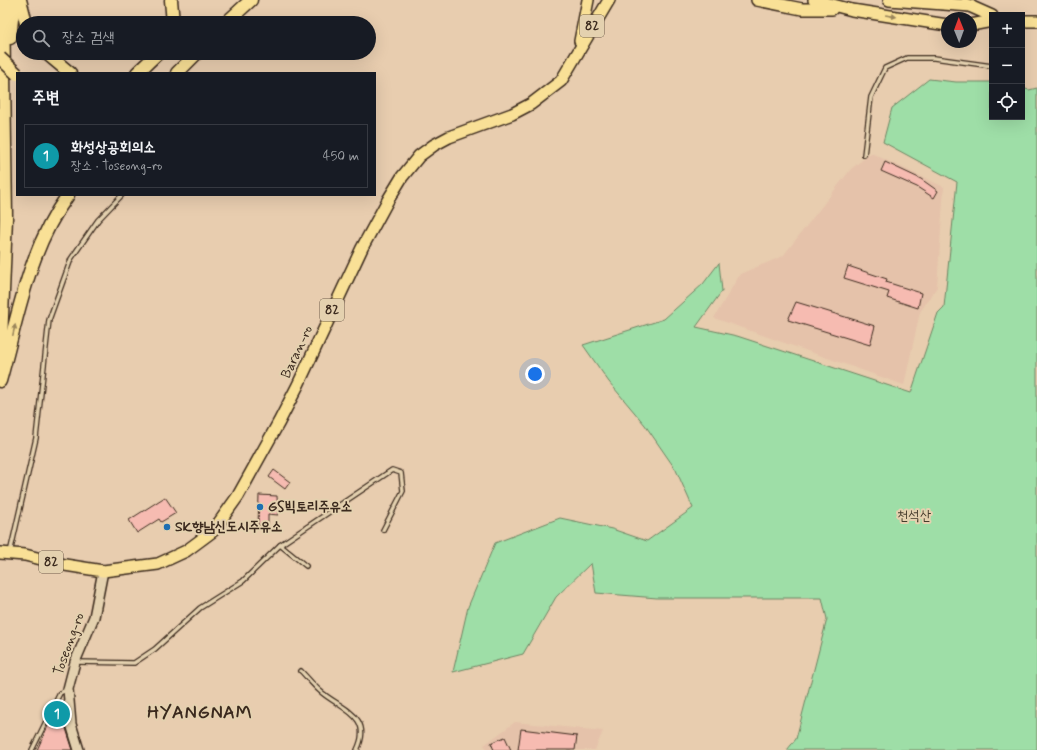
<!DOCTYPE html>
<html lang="ko">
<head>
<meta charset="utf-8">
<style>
  body { margin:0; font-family:Mynerve,"Poor Story",sans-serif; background:#242831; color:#f1f3f6 }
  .controls { position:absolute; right:12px; top:12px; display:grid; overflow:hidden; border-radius:0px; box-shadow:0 4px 16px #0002 }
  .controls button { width:36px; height:36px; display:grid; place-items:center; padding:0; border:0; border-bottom:1px solid #363941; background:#171b24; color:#f1f3f6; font:20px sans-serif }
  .compass { position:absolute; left:941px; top:12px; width:36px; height:36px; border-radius:50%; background:#171b24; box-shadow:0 4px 16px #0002; rotate:359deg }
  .you { position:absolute; left:535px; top:374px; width:14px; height:14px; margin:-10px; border:3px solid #fff; border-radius:50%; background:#1a73e8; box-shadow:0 0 0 6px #1a73e833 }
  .badge { display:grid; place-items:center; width:26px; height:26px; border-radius:50%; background:#1f6fb2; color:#fff; font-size:13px; font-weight:700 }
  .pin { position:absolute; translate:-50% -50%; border:2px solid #fff; box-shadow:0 1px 4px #0006 }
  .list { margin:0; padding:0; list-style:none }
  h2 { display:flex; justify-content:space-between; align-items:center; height:52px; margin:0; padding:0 16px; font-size:17px }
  h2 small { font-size:13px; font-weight:400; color:#9ea1a6 }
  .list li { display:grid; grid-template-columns:26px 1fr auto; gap:12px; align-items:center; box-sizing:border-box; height:64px; margin:0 8px 8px; padding:0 8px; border:1px solid #363941; border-radius:0px }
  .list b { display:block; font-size:15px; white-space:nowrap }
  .list p { margin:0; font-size:13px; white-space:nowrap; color:#9ea1a6 }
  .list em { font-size:13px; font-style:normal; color:#9ea1a6 }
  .icon { flex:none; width:22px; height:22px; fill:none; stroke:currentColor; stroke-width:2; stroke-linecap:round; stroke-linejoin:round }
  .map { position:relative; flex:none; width:1037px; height:750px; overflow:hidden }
  .search { position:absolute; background:#171b24; box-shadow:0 4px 16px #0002; left:16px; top:16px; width:360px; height:44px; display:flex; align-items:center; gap:10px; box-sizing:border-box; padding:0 14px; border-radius:22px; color:#9ea1a6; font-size:15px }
  .panel { position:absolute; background:#171b24; box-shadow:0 4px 16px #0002; left:16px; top:72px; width:360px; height:124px; border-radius:0px }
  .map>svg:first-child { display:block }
  .built { fill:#e5c2aa }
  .green { fill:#9edea7; stroke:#6c8462 }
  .building { fill:#f6bbb1; stroke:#3b2a1e }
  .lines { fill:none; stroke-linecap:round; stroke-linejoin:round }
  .service-casing { stroke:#3b2a1e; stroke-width:6 }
  .tertiary-casing { stroke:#3b2a1e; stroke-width:12 }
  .primary-casing { stroke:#3b2a1e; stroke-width:14 }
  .trunk-casing { stroke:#3b2a1e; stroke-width:15 }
  .service { stroke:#e4d1af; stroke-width:3.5 }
  .tertiary { stroke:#e4d1af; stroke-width:9 }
  .primary { stroke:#f9e096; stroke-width:11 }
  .trunk { stroke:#f9e096; stroke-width:12 }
  .trunk-bridge-casing { stroke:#3b2a1e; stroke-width:15; stroke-linecap:butt }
  .trunk-bridge { stroke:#f9e096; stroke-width:12 }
  .oneway { fill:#9a855a }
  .poi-dot { fill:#1f6fb2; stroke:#e4d1af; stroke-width:1.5 }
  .labels { text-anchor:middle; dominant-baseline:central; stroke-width:4; stroke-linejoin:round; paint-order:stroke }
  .shield { fill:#e4d1af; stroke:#6e5c4a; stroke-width:1 }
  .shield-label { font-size:13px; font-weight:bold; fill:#3b2a1e }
  .street-label { font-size:14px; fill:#3b2a1e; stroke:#e4d1af }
  .poi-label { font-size:14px; font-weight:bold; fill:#3b2a1e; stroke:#e4d1af; text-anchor:start }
  .park-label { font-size:14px; fill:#453c2c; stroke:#e4d1af }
  .district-label { font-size:18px; font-weight:bold; letter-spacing:1px; fill:#3b2a1e; stroke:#e4d1af }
</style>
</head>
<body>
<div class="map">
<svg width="1037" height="750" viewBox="0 0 1037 750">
  <rect width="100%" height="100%" fill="#e8cdaf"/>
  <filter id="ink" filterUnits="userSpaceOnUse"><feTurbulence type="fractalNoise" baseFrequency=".025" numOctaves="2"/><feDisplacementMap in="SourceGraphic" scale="8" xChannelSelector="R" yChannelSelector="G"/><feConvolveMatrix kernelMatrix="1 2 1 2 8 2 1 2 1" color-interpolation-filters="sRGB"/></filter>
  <g filter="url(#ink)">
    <g class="built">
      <path d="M 871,153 L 944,187 L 937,287 L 920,312 L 904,385 L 714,318 L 740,274 L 783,256 L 851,169 Z"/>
      <path d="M 515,722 L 603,731 L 595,750 L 488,750 L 484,745 Z"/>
    </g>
    <path class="green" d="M 929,79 L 956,82 L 992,82 L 992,117 L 1022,117 L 1022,88 L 1029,90 L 1037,88 L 1037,750 L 787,750 L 796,739 L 827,619 L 822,598 L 657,598 L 596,593 L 591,563 L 556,597 L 523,654 L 453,672 L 468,607 L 495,543 L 560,518 L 612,529 L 647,541 L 693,508 L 676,470 L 645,425 L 609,382 L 583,345 L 664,319 L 703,284 L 719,263 L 722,291 L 696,327 L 737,336 L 911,393 L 938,313 L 944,307 L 957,182 L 883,142 L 892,108 Z"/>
    <g class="building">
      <path d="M 885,162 L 921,179 L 938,191 L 934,198 L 917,187 L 881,171 Z"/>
      <path d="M 848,266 L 887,279 L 886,282 L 921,293 L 918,308 L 887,298 L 889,292 L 844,278 Z"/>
      <path d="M 796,302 L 875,326 L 870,345 L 788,320 Z"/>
      <path d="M 274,470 L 290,482 L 285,489 L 269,477 Z"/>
      <path d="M 259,495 L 277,496 L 278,515 L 268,514 L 268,525 L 258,525 Z"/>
      <path d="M 165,497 L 176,513 L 161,522 L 159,519 L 137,533 L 129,520 Z"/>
      <path d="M 58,704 L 73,750 L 37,750 L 47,728 Z"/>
      <path d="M 521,729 L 577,736 L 575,750 L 518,750 Z"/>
      <path d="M 505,737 L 511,750 L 494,750 L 491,743 Z"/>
    </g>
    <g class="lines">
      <defs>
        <g id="service">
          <path d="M 864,155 L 871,97 L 885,68 L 907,58 L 934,58 L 992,66"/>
          <path d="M 280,545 L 392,470 L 401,473 L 403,491 L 383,530"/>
          <path d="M 10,553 L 36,438 L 49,320 L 71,259 L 98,220 L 122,195"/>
          <path d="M 76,662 L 134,663 L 155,649 L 200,608 L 243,581 L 280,545 L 306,566"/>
          <path d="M 301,671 C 307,677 313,685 320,691 C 340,709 374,715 357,750"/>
          <path d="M 32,750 L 60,693 L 66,690"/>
        </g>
        <path id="tertiary" d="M 79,750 L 71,724 L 68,689 L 75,662 L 94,617 L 103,571"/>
        <g id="primary">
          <path d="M 757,0 L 802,9 L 832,9"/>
          <path d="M 814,0 L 852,10 L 947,25"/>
          <path d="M 889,0 L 971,6"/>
          <path d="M 965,4 L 992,16"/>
          <path d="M 1022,21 L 1037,21"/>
          <path d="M 971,25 L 992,21"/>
          <path d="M 580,41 L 588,0"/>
          <path d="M 0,553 L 25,555 L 65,565 L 103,571 L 158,564 L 186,551 L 213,531 L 238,496 L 279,422 L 298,385 L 362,248 L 388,200 L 402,177 L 419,156 L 434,145 L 449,137 L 512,114 L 531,104 L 561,81 L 609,0"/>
        </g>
        <g id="trunk">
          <path d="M 20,0 L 26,23"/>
          <path d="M 171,0 L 173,23"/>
          <path d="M 226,23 L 251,0"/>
          <path d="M 10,38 L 14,0"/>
          <path d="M 46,53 L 70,73"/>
          <path d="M 137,73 L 158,53"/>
          <path d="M 177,73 L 197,53"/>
          <path d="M 0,365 L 6,218 L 3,0"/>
          <path d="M 0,381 C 18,317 28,250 68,195"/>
        </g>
      </defs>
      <use href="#service" class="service-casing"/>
      <use href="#tertiary" class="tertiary-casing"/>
      <use href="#primary" class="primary-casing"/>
      <use href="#trunk" class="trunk-casing"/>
      <use href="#service" class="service"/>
      <use href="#tertiary" class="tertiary"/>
      <use href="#primary" class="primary"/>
      <use href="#trunk" class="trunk"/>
      <defs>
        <path id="trunk-bridge" d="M 0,58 L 17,74"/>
      </defs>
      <use href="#trunk-bridge" class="trunk-bridge-casing"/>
      <use href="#trunk-bridge" class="trunk-bridge"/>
    </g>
    <defs><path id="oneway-solid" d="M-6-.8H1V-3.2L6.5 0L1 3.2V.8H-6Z"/></defs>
    <g class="oneway">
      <use href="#oneway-solid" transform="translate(891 16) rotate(9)"/>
      <use href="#oneway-solid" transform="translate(14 330) rotate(-77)"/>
    </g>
  </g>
  <g class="poi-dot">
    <circle cx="260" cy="507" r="4"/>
    <circle cx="167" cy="527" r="4"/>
  </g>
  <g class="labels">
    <g class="shield">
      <rect x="580" y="15" width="24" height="22" rx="3"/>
      <rect x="320" y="299" width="24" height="22" rx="3"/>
      <rect x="39" y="551" width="24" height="22" rx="3"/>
    </g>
    <g class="shield-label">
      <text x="592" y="26">82</text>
      <text x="332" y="310">82</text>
      <text x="51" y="562">82</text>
    </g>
    <g class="street-label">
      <text transform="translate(297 352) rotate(-65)">Baran-ro</text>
      <text transform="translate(69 644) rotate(-70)">Toseong-ro</text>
    </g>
    <g class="poi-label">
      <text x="268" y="507">GS빅토리주유소</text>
      <text x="175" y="527">SK향남신도시주유소</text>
    </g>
    <g class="park-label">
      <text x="914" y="516">천석산</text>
    </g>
    <g class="district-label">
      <text x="200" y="713">HYANGNAM</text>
    </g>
  </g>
</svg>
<div class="controls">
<button>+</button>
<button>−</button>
<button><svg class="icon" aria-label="locate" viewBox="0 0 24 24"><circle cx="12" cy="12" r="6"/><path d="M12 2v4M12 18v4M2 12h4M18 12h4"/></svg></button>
</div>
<svg class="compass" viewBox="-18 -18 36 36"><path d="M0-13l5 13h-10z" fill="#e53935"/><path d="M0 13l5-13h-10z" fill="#9ea1a6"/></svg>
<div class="you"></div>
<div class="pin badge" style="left:57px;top:714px;background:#0f9aa8">1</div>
<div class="search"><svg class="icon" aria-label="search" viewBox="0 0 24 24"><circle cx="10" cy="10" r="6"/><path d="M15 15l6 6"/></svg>장소 검색</div>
<section class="panel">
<h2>주변<small></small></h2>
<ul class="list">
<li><span class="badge" style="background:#0f9aa8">1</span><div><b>화성상공회의소</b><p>장소 · Toseong-ro</p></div><em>450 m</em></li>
</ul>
</section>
</div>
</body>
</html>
